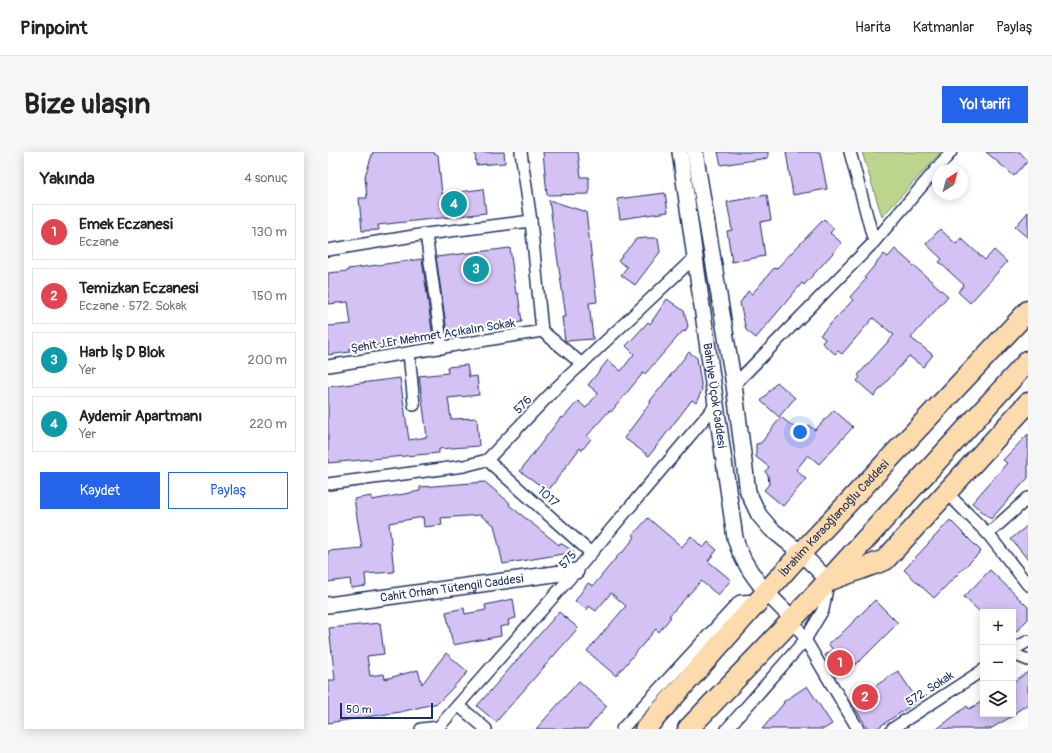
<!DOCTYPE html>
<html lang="tr">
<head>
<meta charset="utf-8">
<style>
  body { margin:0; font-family:Pangolin,sans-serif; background:#f6f6f6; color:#222 }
  .controls { position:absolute; right:12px; bottom:12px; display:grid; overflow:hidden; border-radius:0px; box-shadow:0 2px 10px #0003 }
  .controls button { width:36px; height:36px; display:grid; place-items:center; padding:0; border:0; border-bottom:1px solid #e0e0e0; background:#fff; color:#222; font:20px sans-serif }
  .compass { position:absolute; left:604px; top:12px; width:36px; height:36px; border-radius:50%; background:#fff; box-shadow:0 2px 10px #0003; rotate:36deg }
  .scale { position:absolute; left:12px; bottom:10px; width:93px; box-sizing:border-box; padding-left:4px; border:2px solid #1b2f5e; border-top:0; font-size:11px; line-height:14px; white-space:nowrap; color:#1b2f5e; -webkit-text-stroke:3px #fff; paint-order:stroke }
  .you { position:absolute; left:472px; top:280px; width:14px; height:14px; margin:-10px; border:3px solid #fff; border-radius:50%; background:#1a73e8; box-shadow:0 0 0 6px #1a73e833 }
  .badge { display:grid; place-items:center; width:26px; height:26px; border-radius:50%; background:#2563eb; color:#fff; font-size:13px; font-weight:700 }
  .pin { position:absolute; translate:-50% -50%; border:2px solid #fff; box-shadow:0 1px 4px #0006 }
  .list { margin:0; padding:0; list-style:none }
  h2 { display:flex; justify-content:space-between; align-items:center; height:52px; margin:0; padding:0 16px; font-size:17px }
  h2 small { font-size:13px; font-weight:400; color:#767676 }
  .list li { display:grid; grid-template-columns:26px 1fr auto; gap:12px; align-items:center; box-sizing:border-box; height:56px; margin:0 8px 8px; padding:0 8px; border:1px solid #e0e0e0; border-radius:0px }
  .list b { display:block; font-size:15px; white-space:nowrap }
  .list p { margin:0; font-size:13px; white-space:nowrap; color:#767676 }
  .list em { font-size:13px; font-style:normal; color:#767676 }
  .actions { display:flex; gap:8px; padding:12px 16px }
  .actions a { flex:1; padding:9px 0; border:1px solid #2563eb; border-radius:0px; text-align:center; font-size:14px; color:#2563eb }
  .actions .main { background:#2563eb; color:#fff }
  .icon { flex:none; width:22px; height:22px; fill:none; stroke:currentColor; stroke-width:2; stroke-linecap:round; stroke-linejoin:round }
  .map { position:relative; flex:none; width:700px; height:577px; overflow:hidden; border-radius:0px }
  header { display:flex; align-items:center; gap:24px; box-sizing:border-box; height:56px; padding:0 20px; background:#fff; border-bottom:1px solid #e0e0e0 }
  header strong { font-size:19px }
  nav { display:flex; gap:22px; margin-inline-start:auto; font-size:14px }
  .intro { display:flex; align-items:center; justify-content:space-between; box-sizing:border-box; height:96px; padding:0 24px }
  h1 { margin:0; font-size:28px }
  .button { padding:10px 18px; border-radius:0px; background:#2563eb; color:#fff; font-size:14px; font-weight:700 }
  main { display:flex; gap:24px; padding:0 24px }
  aside { flex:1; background:#fff; border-radius:0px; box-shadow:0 2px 10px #0003 }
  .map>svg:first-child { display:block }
  .green { fill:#bcd48b; stroke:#6c8274 }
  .building { fill:#d3c2f3; stroke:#1b2f5e }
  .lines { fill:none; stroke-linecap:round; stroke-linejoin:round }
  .street-casing { stroke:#1b2f5e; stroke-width:14 }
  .secondary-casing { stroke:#1b2f5e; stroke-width:18 }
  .highway-casing { stroke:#1b2f5e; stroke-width:23 }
  .street { stroke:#fff; stroke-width:11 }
  .secondary { stroke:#fff; stroke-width:15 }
  .highway { stroke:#fddbac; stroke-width:20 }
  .labels { text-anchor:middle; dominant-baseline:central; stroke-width:4; stroke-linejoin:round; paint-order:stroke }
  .street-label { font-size:12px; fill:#1b2f5e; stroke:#fff }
</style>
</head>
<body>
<header>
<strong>Pinpoint</strong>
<nav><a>Harita</a><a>Katmanlar</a><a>Paylaş</a></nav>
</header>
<div class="intro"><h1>Bize ulaşın</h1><a class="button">Yol tarifi</a></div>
<main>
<aside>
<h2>Yakında<small>4 sonuç</small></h2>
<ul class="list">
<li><span class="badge" style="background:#e0444e">1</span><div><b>Emek Eczanesi</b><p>Eczane</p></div><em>130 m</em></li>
<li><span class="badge" style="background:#e0444e">2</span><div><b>Temizkan Eczanesi</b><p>Eczane · 572. Sokak</p></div><em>150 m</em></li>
<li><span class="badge" style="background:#0f9aa8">3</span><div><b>Harb İş D Blok</b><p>Yer</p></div><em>200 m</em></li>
<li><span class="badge" style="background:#0f9aa8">4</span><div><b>Aydemir Apartmanı</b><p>Yer</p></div><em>220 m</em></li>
</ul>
<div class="actions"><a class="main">Kaydet</a><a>Paylaş</a></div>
</aside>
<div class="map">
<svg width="700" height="577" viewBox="0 0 700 577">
  <rect width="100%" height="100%" fill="#fff"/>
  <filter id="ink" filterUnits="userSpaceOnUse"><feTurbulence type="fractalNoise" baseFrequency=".025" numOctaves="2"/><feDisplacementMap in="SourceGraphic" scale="8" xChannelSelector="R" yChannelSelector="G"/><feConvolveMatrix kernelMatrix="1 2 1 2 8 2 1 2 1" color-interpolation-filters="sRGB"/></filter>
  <g filter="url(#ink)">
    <path class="green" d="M 534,0 L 613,0 L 554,65 Z"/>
    <g class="building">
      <path d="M 45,0 L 104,0 L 110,3 L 114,42 L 155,37 L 158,61 L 50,73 L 51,78 L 34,79 L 31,46 L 39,46 L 37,24 Z"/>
      <path d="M 147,0 L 176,0 L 177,11 L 148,13 Z"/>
      <path d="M 215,0 L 250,0 L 253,25 L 261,25 L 261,42 L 219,43 Z"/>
      <path d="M 390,0 L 440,0 L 440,6 L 393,13 Z"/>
      <path d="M 458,0 L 492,0 L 499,37 L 465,43 Z"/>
      <path d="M 658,0 L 692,0 L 700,9 L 686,24 Z"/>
      <path d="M 337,41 L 340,60 L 292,67 L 289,47 Z"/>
      <path d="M 439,43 L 443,68 L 432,70 L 437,104 L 404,110 L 399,79 L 404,78 L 399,50 Z"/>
      <path d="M 221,48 L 258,60 L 269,150 L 261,151 L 265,187 L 237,189 L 234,165 L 238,165 Z"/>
      <path d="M 700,60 L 700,86 L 687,75 Z"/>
      <path d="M 496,67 L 506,76 L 502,81 L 514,91 L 476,133 L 474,131 L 428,186 L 418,178 L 412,151 L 420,139 L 424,142 L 446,116 L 448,117 Z"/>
      <path d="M 612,77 L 628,92 L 633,86 L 657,108 L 666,98 L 679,110 L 642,151 L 630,140 L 636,133 L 611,110 L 614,107 L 598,92 Z"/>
      <path d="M 318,86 L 330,86 L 332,100 L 307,133 L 293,123 L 299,115 L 290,109 L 308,87 Z"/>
      <path d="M 182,96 L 188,142 L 190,141 L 194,170 L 119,180 L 108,105 Z"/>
      <path d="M 567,97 L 620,144 L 583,186 L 605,203 L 595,215 L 581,204 L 546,244 L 529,229 L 532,225 L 530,223 L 566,183 L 545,166 L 514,202 L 510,199 L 507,202 L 494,191 L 497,187 L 492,183 L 525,148 L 522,145 L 538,127 L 536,126 L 556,102 L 560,105 Z"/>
      <path d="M 94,107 L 105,186 L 21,197 L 22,200 L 0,203 L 0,174 L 23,172 L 20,150 L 0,152 L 0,121 L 20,119 L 20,117 Z"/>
      <path d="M 339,147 L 356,159 L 360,174 L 357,180 L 355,179 L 317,222 L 315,221 L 283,260 L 281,259 L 259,284 L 263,287 L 254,298 L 252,296 L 220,339 L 192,319 L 233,265 L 235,266 L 250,249 L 258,256 L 270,241 L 260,233 L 280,208 L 293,219 L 306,202 L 298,194 L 320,170 L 322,172 Z"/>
      <path d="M 361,200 L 369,206 L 374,238 L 368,251 L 364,248 L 321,304 L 296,286 L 323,250 L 322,249 Z"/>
      <path d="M 139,213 L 141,225 L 149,224 L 151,243 L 120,246 L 123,267 L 149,266 L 151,294 L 111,297 L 111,301 L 0,311 L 0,235 L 72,226 L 81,288 L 99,285 L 91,224 L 120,221 L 119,215 Z"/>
      <path d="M 449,230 L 467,246 L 451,265 L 433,249 Z"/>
      <path d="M 506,258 L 525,275 L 491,312 L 480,303 L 468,318 L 478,327 L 455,354 L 436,338 L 441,332 L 440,323 L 437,320 L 441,315 L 428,305 L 428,292 L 433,291 L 453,265 L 473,281 L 480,273 L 487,278 Z"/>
      <path d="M 700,282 L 700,326 L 663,367 L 644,351 L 679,311 L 675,308 Z"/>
      <path d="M 157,330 L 182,351 L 181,353 L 231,393 L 232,391 L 247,400 L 175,412 L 166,373 L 152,363 L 113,366 L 114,373 L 96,375 L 95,365 L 61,371 L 66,420 L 37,422 L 38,434 L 23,436 L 22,427 L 0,430 L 0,399 L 34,396 L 26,347 L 44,344 L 44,348 L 92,339 L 92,335 Z"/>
      <path d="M 320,366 L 354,395 L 363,384 L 375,396 L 380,390 L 389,398 L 380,409 L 403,428 L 390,443 L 373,429 L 341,464 L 343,465 L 331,480 L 328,477 L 288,524 L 259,499 L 298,454 L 283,441 L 268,459 L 261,454 L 259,458 L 247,449 L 260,431 L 265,434 L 293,400 L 294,401 L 307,385 L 305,383 Z"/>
      <path d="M 622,368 L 653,399 L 606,446 L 576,418 Z"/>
      <path d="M 700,373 L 700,408 L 683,387 Z"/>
      <path d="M 662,418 L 700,455 L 700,467 L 685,483 L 685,460 L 652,460 L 636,445 Z"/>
      <path d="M 185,447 L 188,466 L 180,468 L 181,473 L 172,475 L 173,484 L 125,493 L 118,460 L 136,456 L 137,462 L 158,458 L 157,453 Z"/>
      <path d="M 547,448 L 570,471 L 532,509 L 511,524 L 497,503 L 505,498 L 500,491 L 510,485 Z"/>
      <path d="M 231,460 L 250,476 L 168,570 L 149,554 Z"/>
      <path d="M 52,471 L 56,502 L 39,504 L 42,524 L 56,522 L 57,527 L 90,518 L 94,532 L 118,501 L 140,520 L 110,551 L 72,560 L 0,571 L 0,528 L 7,528 L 1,476 Z"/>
      <path d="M 570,519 L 590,549 L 548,577 L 540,577 L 523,550 Z"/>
      <path d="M 700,520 L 700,552 L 685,562 L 688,562 L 662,577 L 609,577 L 639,554 L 641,557 L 655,549 L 655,562 L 685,562 L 685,530 Z"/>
      <path d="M 251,529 L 279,554 L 259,577 L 208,577 Z"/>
      <path d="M 479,534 L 504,572 L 496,577 L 434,577 L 456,551 L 455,550 Z"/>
    </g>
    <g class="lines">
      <defs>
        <g id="street">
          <path d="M 193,0 L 203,69 L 214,179 L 254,212"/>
          <path d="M 522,0 L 546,90"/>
          <path d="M 98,82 L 114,196"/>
          <path d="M 0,98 L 98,82 L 203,69"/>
          <path d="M 81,201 L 86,253"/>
          <path d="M 0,214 L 214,179"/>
          <path d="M 406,233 L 546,90 L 623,0"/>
          <path d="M 159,308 L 263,401"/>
          <path d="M 0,332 L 136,314 L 159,308 L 229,235 L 367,105"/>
          <path d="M 619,341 L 660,382 L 700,433"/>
          <path d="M 660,382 L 700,346"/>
          <path d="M 465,467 L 530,577"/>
          <path d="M 685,498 L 700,489"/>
          <path d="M 685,502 L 700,508"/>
          <path d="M 130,553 L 158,577"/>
          <path d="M 93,577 L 111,575"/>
          <path d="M 109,577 L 248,419 L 387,254"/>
          <path d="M 294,577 L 412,449 L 431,448"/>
          <path d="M 399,577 L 477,488 L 495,458 L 500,431"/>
          <path d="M 564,577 L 655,518"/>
        </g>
        <g id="secondary">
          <path id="s1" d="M 352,0 L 407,386 C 416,419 440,443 465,467"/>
          <path d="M 367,0 L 406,233 L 420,340 L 431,363 L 443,377 L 473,401 L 500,428"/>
          <path id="s2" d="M 0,453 L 248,419"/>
        </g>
        <g id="highway">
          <path d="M 502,428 L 557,408 L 700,251"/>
          <path id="s3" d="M 317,577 L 473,401 L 700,159"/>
          <path d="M 360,577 L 465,467 L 700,209"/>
        </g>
      </defs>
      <use href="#street" class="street-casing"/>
      <use href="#secondary" class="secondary-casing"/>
      <use href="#highway" class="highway-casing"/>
      <use href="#street" class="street"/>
      <use href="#secondary" class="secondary"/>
      <use href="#highway" class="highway"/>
    </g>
  </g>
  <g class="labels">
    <g class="street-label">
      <text transform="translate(105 184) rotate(-9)">Şehit J.Er Mehmet Açıkalın Sokak</text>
      <text stroke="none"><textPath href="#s1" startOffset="246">Bahriye Üçok Caddesi</textPath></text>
      <text transform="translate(195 253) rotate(-46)">576</text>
      <text transform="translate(220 345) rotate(42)">1017</text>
      <text stroke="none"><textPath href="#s3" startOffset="283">İbrahim Karaoğlanoğlu Caddesi</textPath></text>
      <text transform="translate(240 408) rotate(-49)">575</text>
      <text stroke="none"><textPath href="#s2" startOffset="125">Cahit Orhan Tütengil Caddesi</textPath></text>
      <text transform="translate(602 537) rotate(-33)">572. Sokak</text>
    </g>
  </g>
</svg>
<div class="controls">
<button>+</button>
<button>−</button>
<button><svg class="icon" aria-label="layers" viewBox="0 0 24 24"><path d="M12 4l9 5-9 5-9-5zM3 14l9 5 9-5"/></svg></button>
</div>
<svg class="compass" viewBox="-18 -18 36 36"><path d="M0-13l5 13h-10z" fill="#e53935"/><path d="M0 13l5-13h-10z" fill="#767676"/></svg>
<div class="scale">50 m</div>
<div class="you"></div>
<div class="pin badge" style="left:512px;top:511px;background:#e0444e">1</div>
<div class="pin badge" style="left:537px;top:545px;background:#e0444e">2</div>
<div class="pin badge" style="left:148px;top:117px;background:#0f9aa8">3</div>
<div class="pin badge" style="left:126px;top:52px;background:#0f9aa8">4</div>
</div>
</main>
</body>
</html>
